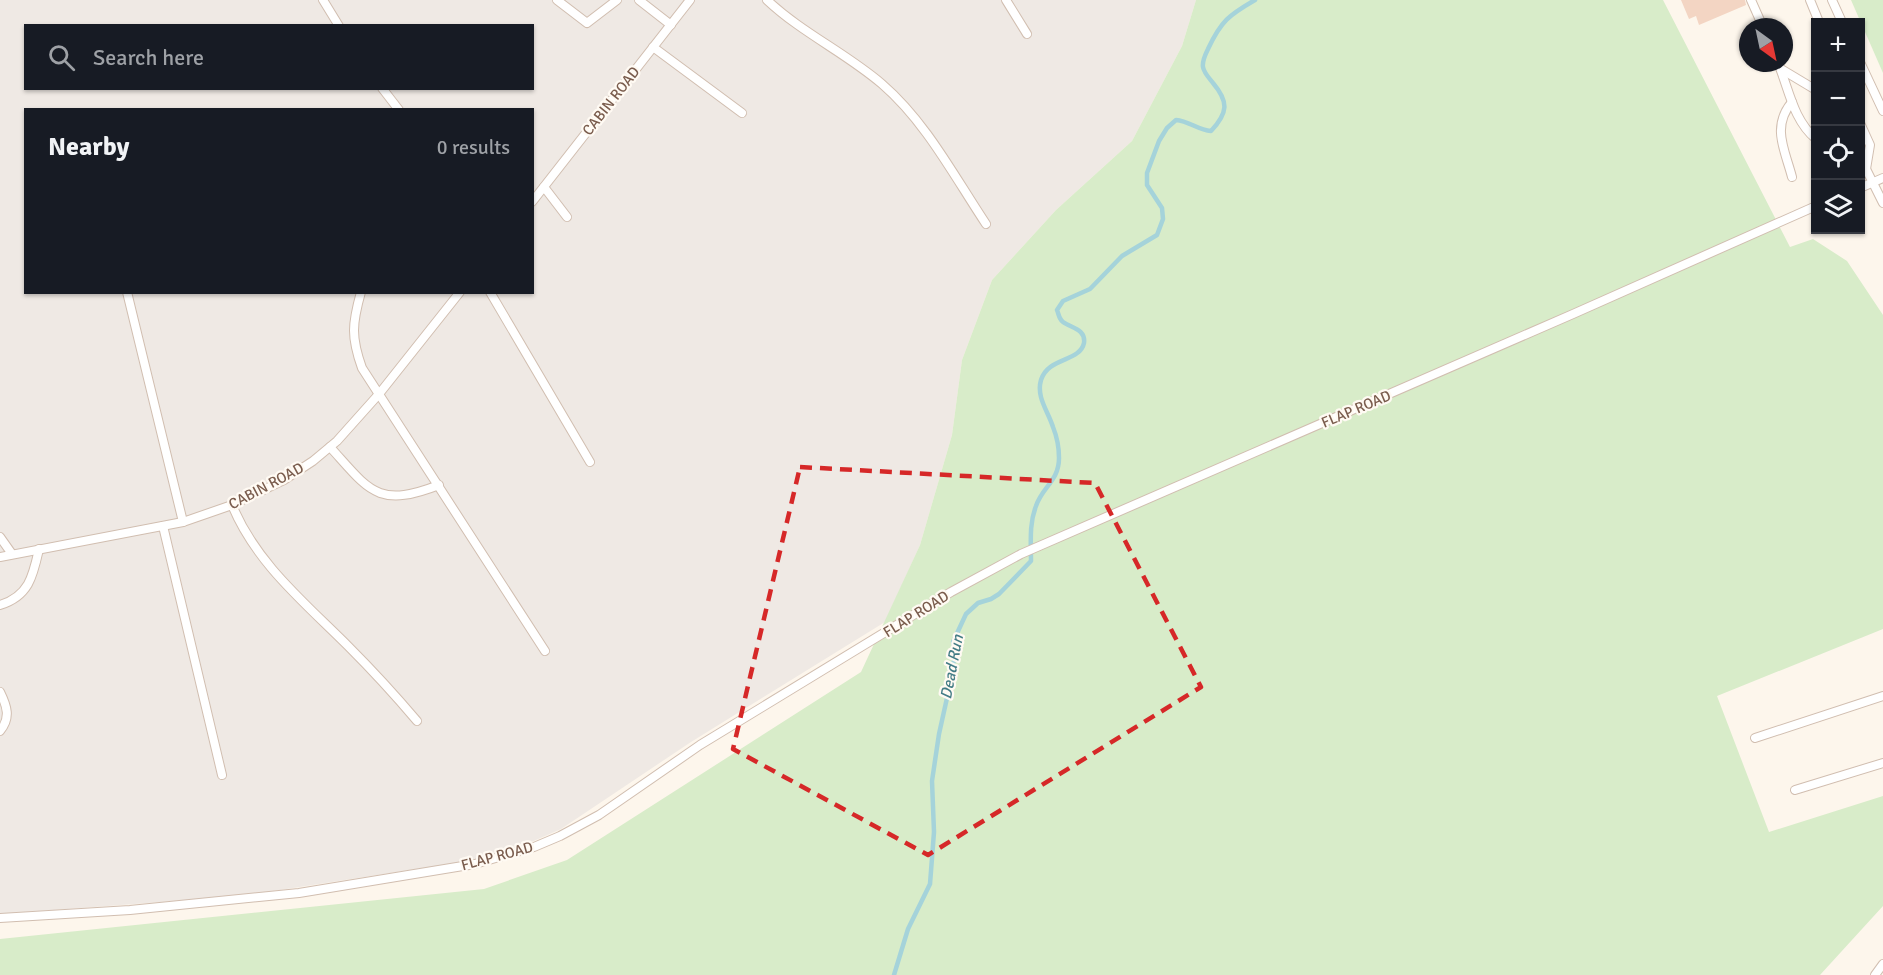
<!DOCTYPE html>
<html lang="en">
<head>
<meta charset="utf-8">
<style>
  body { margin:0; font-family:Signika,sans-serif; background:#20242c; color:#f1f3f6 }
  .controls { position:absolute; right:18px; top:18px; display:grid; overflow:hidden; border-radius:0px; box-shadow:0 2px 4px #0004 }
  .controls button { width:54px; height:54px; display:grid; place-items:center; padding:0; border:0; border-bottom:2px solid #363941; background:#171b24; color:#f1f3f6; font:30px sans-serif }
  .compass { position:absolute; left:1739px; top:18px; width:54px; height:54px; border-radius:50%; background:#171b24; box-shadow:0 2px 4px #0004; rotate:147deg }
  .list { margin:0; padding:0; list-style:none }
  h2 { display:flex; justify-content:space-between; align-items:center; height:78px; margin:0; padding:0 24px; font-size:26px }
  h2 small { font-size:20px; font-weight:400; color:#9ea1a6 }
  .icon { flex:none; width:33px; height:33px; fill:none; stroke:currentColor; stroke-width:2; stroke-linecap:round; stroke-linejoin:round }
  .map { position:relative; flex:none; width:1883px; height:975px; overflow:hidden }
  .search { position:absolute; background:#171b24; box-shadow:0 2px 4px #0004; left:24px; top:24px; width:510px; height:66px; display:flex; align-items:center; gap:15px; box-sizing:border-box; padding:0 21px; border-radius:0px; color:#9ea1a6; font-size:22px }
  .panel { position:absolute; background:#171b24; box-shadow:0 2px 4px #0004; left:24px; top:108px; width:510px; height:186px; border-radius:0px }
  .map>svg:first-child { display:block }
  .industrial { fill:#efe9e4; fill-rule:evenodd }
  .green { fill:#d8ecc9 }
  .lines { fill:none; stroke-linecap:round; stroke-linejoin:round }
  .stream { stroke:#a5d3da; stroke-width:4.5 }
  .building { fill:#f3d5c3 }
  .lane-casing { stroke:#d1beb0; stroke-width:10 }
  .lane { stroke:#fff; stroke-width:8 }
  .marked { fill:none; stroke:#d62828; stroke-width:4.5; stroke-dasharray:12 8; stroke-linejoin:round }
  .labels { text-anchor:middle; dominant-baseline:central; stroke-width:4.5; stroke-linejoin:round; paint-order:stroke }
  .street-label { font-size:15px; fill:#7a5c4d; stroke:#fffaf3 }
  .water-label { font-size:16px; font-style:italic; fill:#437c86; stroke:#fffaf3 }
</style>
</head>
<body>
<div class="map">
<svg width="1883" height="975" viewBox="0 0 1883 975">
  <rect width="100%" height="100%" fill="#fdf6ec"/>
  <path class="industrial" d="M 0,0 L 1196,0 L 1182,46 L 1132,141 L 1056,210 L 992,280 L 962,360 L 952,435 L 920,545 L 885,622 L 691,742 L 561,829 L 520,847 L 481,859 L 241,896 L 0,914 ZM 26,26 L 532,26 L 532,88 L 26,88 ZM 26,110 L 532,110 L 532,292 L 26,292 Z"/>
  <g class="green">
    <path d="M 1196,0 L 1663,0 L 1790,247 L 1813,239 L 1847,261 L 1883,315 L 1883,629 L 1717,696 L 1769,832 L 1883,796 L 1883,906 L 1820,975 L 0,975 L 0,939 L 484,889 L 567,860 L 861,672 L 920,545 L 952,435 L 962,360 L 992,280 L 1056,210 L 1132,141 L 1182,46 Z"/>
    <path d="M 1851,0 L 1883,0 L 1883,73 Z"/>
  </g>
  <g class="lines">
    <path class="stream" d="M 894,975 L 908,929 L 930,884 L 934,832 L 932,781 L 939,734 L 949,689 L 949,673 L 956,656 L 953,642 L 966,614 L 978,603 L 991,599 L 999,594 L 1031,561 C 1031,542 1029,524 1036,506 C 1042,487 1059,481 1059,458 C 1059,448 1057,437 1053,427 C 1048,411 1036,397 1041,380 C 1048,357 1080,362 1084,343 C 1086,329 1071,328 1063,322 C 1059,319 1059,315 1057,310 L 1063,301 L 1090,289 L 1122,256 L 1157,235 L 1163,219 L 1162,208 L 1147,185 L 1147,173 L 1159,141 L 1167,128 L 1176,120 C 1189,121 1198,130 1211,131 C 1228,113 1229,102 1213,83 C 1209,78 1204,73 1203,67 C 1202,61 1205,55 1208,49 C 1221,21 1229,15 1255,0"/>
  </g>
  <path class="building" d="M 1681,0 L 1745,0 L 1746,5 L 1699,25 L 1696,16 L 1689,19 Z"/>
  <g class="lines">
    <defs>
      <g id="lane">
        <path d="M 323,0 L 339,26"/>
        <path d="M 557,0 L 587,23 L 617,0"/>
        <path d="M 639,0 L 671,25"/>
        <path d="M 767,0 C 802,33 846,53 882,84 C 926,122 954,176 986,224"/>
        <path d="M 1006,0 L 1027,34"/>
        <path d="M 1751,0 L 1763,27"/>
        <path d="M 1810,0 L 1819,22"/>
        <path d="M 1832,0 L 1842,22"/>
        <path d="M 653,47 L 742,113"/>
        <path d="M 1860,62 L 1883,111"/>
        <path d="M 1778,63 C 1789,89 1793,120 1816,139"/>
        <path d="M 1781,69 L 1816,90"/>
        <path d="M 382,88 L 399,110"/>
        <path d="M 1860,123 L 1870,145 L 1866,169"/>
        <path d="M 1866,169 L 1883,203"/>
        <path d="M 1792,177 C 1785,150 1771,127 1792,102"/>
        <path d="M 544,187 L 567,217"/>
        <path d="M 1860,188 L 1883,178"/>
        <path d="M 532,202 L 690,0"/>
        <path d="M 127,292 L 183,522"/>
        <path d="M 361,292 C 352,324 351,337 362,368 L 545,651"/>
        <path d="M 490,292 L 590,462"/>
        <path d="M 330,447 C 369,490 377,509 439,485"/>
        <path d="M 232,505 C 256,563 304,602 348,646 C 372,670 395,695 417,721"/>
        <path d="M 163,526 L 222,775"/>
        <path d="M 0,537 L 12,554"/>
        <path d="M 0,557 L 183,522 L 232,505 L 284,480 L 313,461 L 337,441 L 379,394 L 460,292"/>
        <path d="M 0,605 C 29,596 33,576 39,549"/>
        <path d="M 0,692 C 7,706 11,718 0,731"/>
        <path d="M 1755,738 L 1883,696"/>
        <path d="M 1795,790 L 1883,763"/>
        <path d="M 0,918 L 130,910 L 299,893 L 475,864 L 534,847 L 560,836 L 599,815 L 700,745 L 951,592 L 1021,554 L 1573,314 L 1816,206"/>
        <path d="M 1875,975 L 1883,964"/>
      </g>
    </defs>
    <use href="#lane" class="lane-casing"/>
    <use href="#lane" class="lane"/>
  </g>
  <path class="marked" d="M 800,467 L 1095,483 L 1201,687 L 928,855 L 733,749 Z"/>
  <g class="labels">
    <g class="street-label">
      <text transform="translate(611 101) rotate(-52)">CABIN ROAD</text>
      <text transform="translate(1356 409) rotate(-23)">FLAP ROAD</text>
      <text transform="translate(266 486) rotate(-28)">CABIN ROAD</text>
      <text transform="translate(916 614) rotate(-32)">FLAP ROAD</text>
      <text transform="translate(497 856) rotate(-15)">FLAP ROAD</text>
    </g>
    <g class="water-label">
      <text transform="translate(952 667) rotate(-79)">Dead Run</text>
    </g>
  </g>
</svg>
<div class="controls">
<button>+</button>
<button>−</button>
<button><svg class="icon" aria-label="locate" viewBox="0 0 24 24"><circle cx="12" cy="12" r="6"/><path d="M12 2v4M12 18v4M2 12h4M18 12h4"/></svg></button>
<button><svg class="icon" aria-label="layers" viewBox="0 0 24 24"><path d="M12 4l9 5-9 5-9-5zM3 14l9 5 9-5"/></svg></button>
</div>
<svg class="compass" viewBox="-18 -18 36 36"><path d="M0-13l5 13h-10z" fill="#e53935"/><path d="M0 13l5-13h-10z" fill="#9ea1a6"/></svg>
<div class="search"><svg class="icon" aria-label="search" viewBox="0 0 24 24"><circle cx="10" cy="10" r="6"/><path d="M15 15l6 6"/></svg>Search here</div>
<section class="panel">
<h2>Nearby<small>0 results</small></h2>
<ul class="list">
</ul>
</section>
</div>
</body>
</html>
